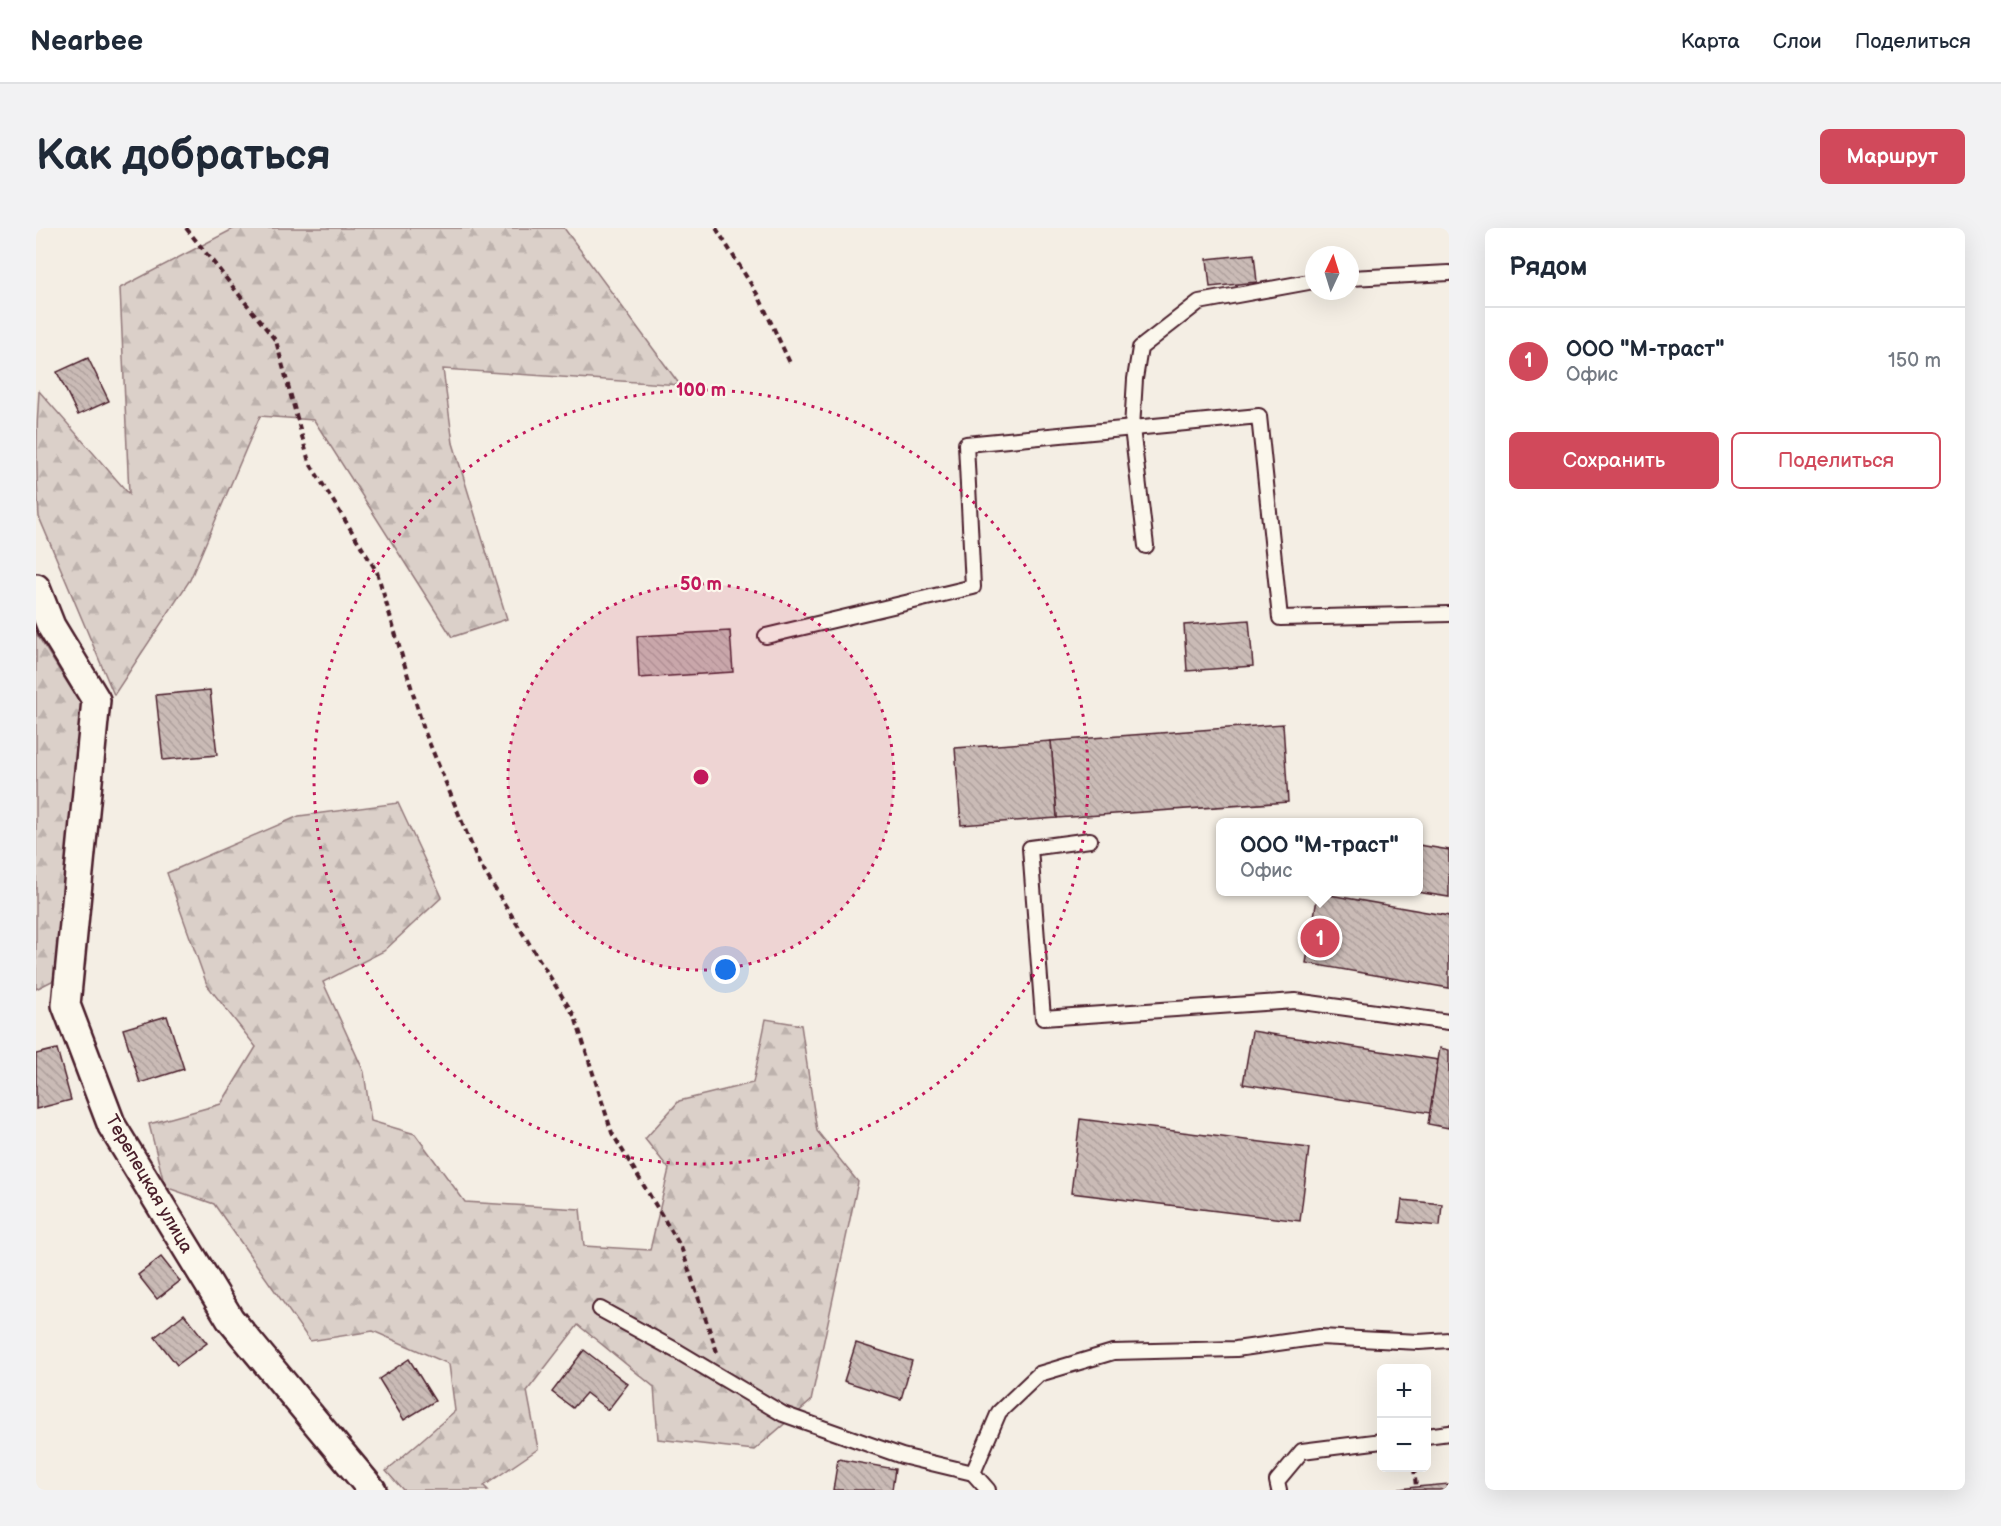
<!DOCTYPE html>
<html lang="ru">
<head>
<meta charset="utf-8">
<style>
  body { margin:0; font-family:"Balsamiq Sans",sans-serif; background:#f2f2f3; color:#1f2937 }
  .controls { position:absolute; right:18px; bottom:18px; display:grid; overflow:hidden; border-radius:9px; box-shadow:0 6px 24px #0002 }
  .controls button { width:54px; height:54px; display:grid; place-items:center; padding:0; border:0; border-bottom:2px solid #e0e1e3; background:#fff; color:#1f2937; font:30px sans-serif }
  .compass { position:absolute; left:1269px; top:18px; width:54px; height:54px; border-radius:50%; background:#fff; box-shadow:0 6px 24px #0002; rotate:4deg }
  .you { position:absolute; left:690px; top:742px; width:21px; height:21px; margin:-15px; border:4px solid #fff; border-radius:50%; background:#1a73e8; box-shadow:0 0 0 9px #1a73e833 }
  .badge { display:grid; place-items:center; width:39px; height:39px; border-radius:50%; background:#d1495b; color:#fff; font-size:20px; font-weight:700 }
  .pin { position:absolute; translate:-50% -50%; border:3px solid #fff; box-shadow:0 2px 6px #0006 }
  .popup { position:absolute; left:1180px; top:590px; width:207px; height:78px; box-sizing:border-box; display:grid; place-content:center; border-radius:9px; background:#fff; filter:drop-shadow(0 2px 4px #0005); font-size:20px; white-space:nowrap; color:#747a83 }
  .popup b { font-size:22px; color:#1f2937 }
  .popup::after { content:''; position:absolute; left:50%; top:100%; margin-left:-12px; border:12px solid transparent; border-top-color:#fff }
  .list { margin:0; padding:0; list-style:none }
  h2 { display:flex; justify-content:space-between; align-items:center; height:78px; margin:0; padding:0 24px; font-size:26px }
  h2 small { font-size:20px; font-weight:400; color:#747a83 }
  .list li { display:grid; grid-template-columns:39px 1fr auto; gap:18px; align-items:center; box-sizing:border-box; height:108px; padding:0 24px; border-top:2px solid #e0e1e3 }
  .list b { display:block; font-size:22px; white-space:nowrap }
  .list p { margin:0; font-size:20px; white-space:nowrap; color:#747a83 }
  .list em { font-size:20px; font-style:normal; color:#747a83 }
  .actions { display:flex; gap:12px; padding:18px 24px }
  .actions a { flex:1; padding:14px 0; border:2px solid #d1495b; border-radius:9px; text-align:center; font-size:21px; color:#d1495b }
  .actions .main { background:#d1495b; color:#fff }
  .map { position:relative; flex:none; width:1413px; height:1262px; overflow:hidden; border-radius:9px }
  header { display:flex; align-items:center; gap:36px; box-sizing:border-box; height:84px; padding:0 30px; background:#fff; border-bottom:2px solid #e0e1e3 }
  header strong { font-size:28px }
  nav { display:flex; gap:33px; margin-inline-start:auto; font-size:21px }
  .intro { display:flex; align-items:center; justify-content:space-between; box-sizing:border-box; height:144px; padding:0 36px }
  h1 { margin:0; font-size:42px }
  .button { padding:15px 27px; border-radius:9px; background:#d1495b; color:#fff; font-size:21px; font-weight:700 }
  main { display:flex; gap:36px; padding:0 36px }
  aside { flex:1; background:#fff; border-radius:9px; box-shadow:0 6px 24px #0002 }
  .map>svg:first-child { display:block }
  .forest { fill:url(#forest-firs); stroke:#92787a; stroke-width:1.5 }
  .building { fill:url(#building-back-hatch); stroke:#4a1f2b; stroke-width:1.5 }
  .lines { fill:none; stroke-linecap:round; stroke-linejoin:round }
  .lane-casing { stroke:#4a1f2b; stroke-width:18 }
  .street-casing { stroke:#4a1f2b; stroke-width:32 }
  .path { stroke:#4a1f2b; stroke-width:4; stroke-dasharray:6 4.5; stroke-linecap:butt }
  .lane { stroke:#fbf7ec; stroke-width:14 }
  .street { stroke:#fbf7ec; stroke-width:27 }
  .ring { fill:none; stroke:#c2185b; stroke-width:3; stroke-dasharray:3 6 }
  .labels { text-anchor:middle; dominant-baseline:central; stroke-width:4.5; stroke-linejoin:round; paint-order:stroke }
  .street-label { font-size:18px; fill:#4a1f2b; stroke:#fbf7ec }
  .centre { fill:#c2185b; stroke:#fbf7ec; stroke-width:3 }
  .ring-label { font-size:18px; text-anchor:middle; font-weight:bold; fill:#c2185b; stroke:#fbf7ec; stroke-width:4.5; stroke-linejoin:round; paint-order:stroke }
</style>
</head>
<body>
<header>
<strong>Nearbee</strong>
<nav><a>Карта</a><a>Слои</a><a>Поделиться</a></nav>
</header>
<div class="intro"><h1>Как добраться</h1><a class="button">Маршрут</a></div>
<main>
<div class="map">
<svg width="1413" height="1262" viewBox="0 0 1413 1262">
  <defs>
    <pattern id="forest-firs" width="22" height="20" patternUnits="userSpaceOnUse" patternTransform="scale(1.5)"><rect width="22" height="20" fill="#dbd0c9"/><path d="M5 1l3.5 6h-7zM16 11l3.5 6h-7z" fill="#bdb2ad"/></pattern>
    <pattern id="building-back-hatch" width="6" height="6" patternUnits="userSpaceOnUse" patternTransform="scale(1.5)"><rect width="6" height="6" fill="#cabbb6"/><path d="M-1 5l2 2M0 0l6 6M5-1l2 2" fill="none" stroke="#afa09d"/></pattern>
  </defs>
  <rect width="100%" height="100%" fill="#f4eee4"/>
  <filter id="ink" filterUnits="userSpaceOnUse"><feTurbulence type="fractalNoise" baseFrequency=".0167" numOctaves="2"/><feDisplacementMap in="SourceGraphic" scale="12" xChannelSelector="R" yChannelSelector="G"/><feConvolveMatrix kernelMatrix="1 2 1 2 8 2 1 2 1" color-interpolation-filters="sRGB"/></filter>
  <g filter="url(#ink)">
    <g class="forest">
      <path d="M 199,0 L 528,0 L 644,157 L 407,141 L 417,215 L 471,391 L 416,409 L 278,192 L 224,188 L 154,352 L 78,467 L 3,289 C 0,248 0,203 3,163 L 93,266 L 84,60 Z"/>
      <path d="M 0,405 L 48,481 L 18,752 L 0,761 Z"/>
      <path d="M 362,575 L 406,669 L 348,723 L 287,754 L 328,844 L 335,893 L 379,906 L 429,974 L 544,981 L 548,1018 L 614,1022 L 633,941 L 609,911 L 643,873 L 717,855 L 730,791 L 765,797 L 781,903 L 822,954 L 775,1173 L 718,1222 L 622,1211 L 618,1159 L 542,1097 L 491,1163 L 502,1221 L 448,1258 L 452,1262 L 367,1262 L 350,1243 L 419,1183 L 413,1136 L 337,1103 L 274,1113 L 178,976 L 129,959 L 113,896 L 185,876 L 220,819 L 171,757 L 131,645 L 263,588 Z"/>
    </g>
    <g class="building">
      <path d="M 1218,26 L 1221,54 L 1174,59 L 1171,31 Z"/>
      <path d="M 52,130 L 73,173 L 42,187 L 21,144 Z"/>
      <path d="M 1213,392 L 1217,438 L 1151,443 L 1148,397 Z"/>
      <path d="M 694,403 L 697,444 L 603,450 L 601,408 Z"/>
      <path d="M 174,462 L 181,527 L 127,532 L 120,467 Z"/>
      <path d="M 1247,496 L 1252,574 L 1021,590 L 1015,513 Z"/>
      <path d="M 1015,513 L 1021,590 L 925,597 L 919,520 Z"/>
      <path d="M 1383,617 L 1413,622 L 1413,669 L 1381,664 Z"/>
      <path d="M 1282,665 L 1413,688 L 1413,760 L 1270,735 Z"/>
      <path d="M 131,788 L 148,841 L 104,855 L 87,801 Z"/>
      <path d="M 1216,803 L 1402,832 L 1394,885 L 1207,856 Z"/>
      <path d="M 1404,820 L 1413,822 L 1413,900 L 1392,896 Z"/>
      <path d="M 21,821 L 35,872 L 0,881 L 0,826 Z"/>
      <path d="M 1044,891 L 1273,920 L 1264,993 L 1035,965 Z"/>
      <path d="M 1366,972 L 1406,976 L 1404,998 L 1363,994 Z"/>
      <path d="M 125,1029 L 144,1053 L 121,1071 L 102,1047 Z"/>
      <path d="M 148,1086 L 171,1115 L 141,1137 L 119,1109 Z"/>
      <path d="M 820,1115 L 876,1133 L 865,1171 L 808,1153 Z"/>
      <path d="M 548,1122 L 592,1156 L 572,1182 L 550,1165 L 537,1180 L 516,1164 Z"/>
      <path d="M 373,1131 L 399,1173 L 368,1192 L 343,1151 Z"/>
      <path d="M 802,1231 L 859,1241 L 856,1262 L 797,1262 Z"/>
      <path d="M 1413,1256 L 1413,1262 L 1355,1262 L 1380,1259 Z"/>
    </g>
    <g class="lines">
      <defs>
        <g id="lane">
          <path d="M 1314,50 L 1413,45"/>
          <path d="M 1110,318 L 1096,200 L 1099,151 L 1104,120 L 1163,74 L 1278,53"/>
          <path d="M 730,408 L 937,359 L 930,216 L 1223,188 L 1244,390 L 1413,386"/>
          <path d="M 1054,612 L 994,620 L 1007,790 L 1259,773 L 1413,794"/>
          <path d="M 564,1081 L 641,1123 L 747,1186 L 866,1228 L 937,1245"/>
          <path d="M 1390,1208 L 1413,1205"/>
          <path d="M 952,1262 L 937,1245 L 963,1184 L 1003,1146 L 1077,1124 L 1200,1121 L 1284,1109 L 1383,1114 L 1413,1112"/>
          <path d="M 1243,1262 L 1241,1253 L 1266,1223 L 1346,1213"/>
        </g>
        <path id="street" d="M 0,360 L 15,398 L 60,472 L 30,777 L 76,898 L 194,1091 L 336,1262"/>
      </defs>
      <use href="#lane" class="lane-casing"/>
      <use href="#street" class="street-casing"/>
      <g class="path">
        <path d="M 150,0 L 240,113 L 273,234 L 341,344 L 388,502 L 443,635 L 539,789 L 576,905 L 645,1019 L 681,1124"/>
        <path d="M 680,0 L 723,69 L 754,135"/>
        <path d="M 1378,1240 L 1380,1259"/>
      </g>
      <use href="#lane" class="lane"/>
      <use href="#street" class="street"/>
    </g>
  </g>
  <circle cx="665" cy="549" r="193" fill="#c2185b" fill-opacity=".12"/>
  <g class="ring">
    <circle cx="665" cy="549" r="193"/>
    <circle cx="665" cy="549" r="387"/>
  </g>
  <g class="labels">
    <g class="street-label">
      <text transform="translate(113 956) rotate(60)">Терепецкая улица</text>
    </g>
  </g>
  <circle cx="665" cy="549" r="9" class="centre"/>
  <g class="ring-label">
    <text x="665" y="168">100 m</text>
    <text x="665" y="362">50 m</text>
  </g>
</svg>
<div class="controls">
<button>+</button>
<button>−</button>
</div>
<svg class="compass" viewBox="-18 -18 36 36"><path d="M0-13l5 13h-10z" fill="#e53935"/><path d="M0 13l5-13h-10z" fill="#747a83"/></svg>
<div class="you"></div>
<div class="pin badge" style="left:1284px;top:710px">1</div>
<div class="popup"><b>ООО &quot;М-траст&quot;</b>Офис</div>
</div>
<aside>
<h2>Рядом<small></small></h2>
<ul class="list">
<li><span class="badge">1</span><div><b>ООО &quot;М-траст&quot;</b><p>Офис</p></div><em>150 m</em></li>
</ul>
<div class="actions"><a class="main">Сохранить</a><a>Поделиться</a></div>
</aside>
</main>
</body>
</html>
